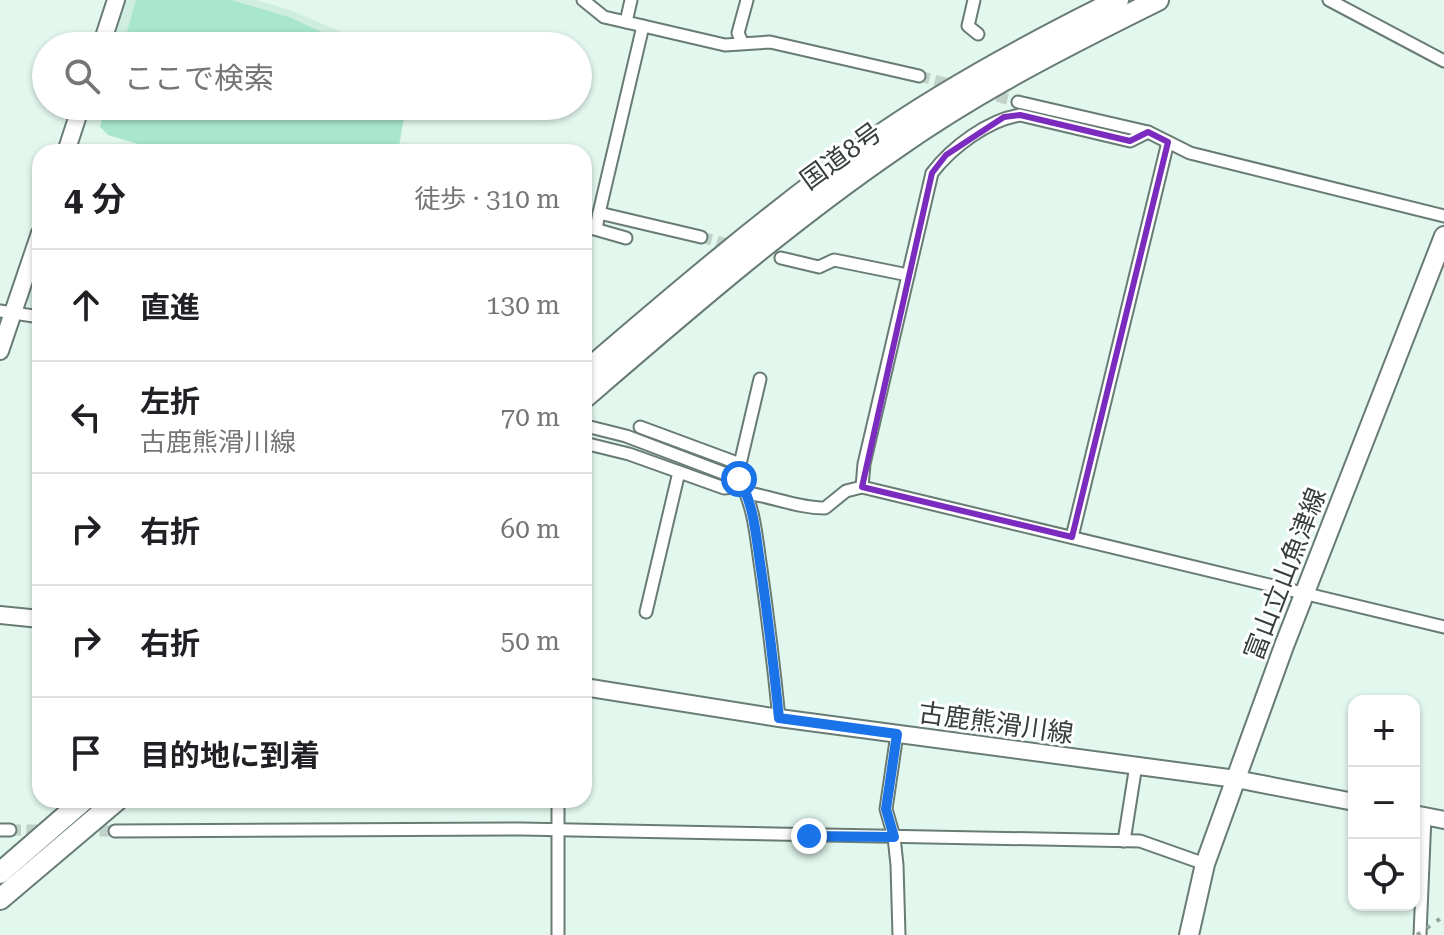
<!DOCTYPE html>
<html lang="ja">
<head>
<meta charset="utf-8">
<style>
  body { margin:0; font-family:"Roboto Serif","Noto Sans JP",serif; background:#f6f6f6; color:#202124 }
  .controls { position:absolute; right:24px; bottom:24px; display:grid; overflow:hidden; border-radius:16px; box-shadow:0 2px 6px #0004 }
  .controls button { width:72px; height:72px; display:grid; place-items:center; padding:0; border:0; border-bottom:2px solid #e0e0e0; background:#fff; color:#202124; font:40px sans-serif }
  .stop { position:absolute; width:24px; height:24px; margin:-18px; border:6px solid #1a73e8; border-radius:50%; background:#fff }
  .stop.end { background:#1a73e8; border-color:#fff; box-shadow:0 2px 8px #0008 }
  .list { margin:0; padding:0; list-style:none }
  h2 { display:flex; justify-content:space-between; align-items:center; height:104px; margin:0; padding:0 32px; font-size:34px }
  h2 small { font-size:26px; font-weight:400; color:#757577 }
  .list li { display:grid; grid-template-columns:52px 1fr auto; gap:24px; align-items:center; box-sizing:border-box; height:112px; padding:0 32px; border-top:2px solid #e0e0e0 }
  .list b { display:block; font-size:30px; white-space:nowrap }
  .list p { margin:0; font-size:26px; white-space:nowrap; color:#757577 }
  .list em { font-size:26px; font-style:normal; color:#757577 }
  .icon { flex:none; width:44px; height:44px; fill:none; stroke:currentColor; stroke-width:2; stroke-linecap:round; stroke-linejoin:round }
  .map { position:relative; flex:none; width:1444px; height:935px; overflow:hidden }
  .search { position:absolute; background:#fff; box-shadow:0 2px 6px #0004; left:32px; top:32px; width:560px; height:88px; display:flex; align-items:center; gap:20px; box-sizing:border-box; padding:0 28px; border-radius:44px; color:#757577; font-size:30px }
  .panel { position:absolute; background:#fff; box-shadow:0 2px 6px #0004; left:32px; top:144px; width:560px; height:664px; border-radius:24px }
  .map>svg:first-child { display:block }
  .built { fill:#d0ede1 }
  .green { fill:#a8e7ce }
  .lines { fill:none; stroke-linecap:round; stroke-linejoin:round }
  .street-tunnel { stroke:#c0d2ca; stroke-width:11; stroke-dasharray:11 5.5; stroke-linecap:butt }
  .lane-casing { stroke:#697c74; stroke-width:10 }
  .street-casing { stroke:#697c74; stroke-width:15 }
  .secondary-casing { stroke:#697c74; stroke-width:20 }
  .primary-casing { stroke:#697c74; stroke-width:22 }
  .highway-casing { stroke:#697c74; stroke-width:24 }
  .lane { stroke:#fff; stroke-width:6 }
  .street { stroke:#fff; stroke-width:11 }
  .secondary { stroke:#fff; stroke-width:16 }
  .primary { stroke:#fff; stroke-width:18 }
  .highway { stroke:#fff; stroke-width:20 }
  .rail { stroke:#94a39c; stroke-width:4; stroke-dasharray:4 8; stroke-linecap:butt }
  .route { stroke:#1a73e8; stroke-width:10 }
  .marked { fill:none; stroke:#7b2cbf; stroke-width:6; stroke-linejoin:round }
  .labels { text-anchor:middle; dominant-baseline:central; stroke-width:6; stroke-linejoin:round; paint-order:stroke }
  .street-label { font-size:26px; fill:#363f3b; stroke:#fff }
</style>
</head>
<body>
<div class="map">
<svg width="1444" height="935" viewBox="0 0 1444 935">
  <rect width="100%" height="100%" fill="#e2f7ee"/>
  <g class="built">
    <path d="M 124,0 L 256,0 L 290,10 L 374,46 L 109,46 Z"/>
    <path d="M 40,257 L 40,309 L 31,308 L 27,296 Z"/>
  </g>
  <g class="green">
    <path d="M 136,0 L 231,0 L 289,17 L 352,46 L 123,46 Z"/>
    <path d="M 106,106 L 406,106 L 398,152 L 164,152 L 108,135 L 100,127 Z"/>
  </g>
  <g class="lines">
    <g class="street-tunnel">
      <path d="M 919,76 L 957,86"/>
      <path d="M 981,92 L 1018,102"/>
      <path d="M 701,237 L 735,246"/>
      <path d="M 10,830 L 46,830"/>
      <path d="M 83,831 L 115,831"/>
    </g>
    <defs>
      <path id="lane" d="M 27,273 L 40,277"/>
      <g id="street">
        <path d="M 583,0 L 604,17 L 626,22 L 725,45 L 770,42 L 919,76"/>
        <path d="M 974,0 L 968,26 L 978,34"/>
        <path d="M 1329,0 L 1444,61"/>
        <path d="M 626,22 L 631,0"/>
        <path d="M 742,42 L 738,33 L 747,0"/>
        <path d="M 1018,102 L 1148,132 L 1190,153 L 1444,216"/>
        <path d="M 599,213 L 643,26"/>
        <path d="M 584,226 L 626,238"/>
        <path d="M 596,229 L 599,213 L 701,237"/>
        <path d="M 781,258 L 819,267 L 834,260 L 908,275"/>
        <path d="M 0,311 L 40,317"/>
        <path d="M 586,426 L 626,436 L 739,479 C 755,507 756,538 761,569 C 768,619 774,668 779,718"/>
        <path d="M 640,427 L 740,464 L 739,479"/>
        <path d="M 584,443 L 629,454 L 724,488 L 743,486"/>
        <path d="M 740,464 L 760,379"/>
        <path d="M 862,487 L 864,464 L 932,173 C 952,147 988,120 1020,115 L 1130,141 L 1148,132"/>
        <path d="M 747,493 C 774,497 798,508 825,508 L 846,491 L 862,487 L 1444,627"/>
        <path d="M 1072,537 L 1168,142"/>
        <path d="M 646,612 L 679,472"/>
        <path d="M 897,734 L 886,809 L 894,837 L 897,865 L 899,935"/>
        <path d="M 0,830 L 10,830"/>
        <path d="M 115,831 L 522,829 L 1140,841 L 1205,864"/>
        <path d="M 1124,841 L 1136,765"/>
        <path d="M 558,935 L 558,800"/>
        <path d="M 1420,935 L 1425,816"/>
      </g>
      <g id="secondary">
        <path d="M 101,46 L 116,0"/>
        <path d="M 66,152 L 81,106"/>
        <path d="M 0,351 L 40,233"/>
        <path d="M 0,615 L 40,619"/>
        <path d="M 584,687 L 779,718 L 1236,779 L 1354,802"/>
        <path d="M 1414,814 L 1444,820"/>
      </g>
      <path id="primary" d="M 1189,935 L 1205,864 L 1284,646 L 1444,236"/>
      <g id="highway">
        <path d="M 584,373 C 677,293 770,214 869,143 C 947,88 1033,42 1118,0"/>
        <path d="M 584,398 C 684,312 784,225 893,150 C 976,91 1067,45 1158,0"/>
        <path d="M 0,873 L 84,800"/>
        <path d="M 0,899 L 117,800"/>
      </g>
    </defs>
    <use href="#lane" class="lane-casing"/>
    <use href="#street" class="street-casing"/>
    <use href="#secondary" class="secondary-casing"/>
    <use href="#primary" class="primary-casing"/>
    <use href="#highway" class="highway-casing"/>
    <use href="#lane" class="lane"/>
    <use href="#street" class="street"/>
    <use href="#secondary" class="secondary"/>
    <use href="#primary" class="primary"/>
    <use href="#highway" class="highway"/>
    <path class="rail" d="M 1417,935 L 1444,916"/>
  </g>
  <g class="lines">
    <path class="route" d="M 739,479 C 755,506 756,539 761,569 C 768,619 774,668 779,718 L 897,734 L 886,809 L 894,837 L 809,836"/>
  </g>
  <path class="marked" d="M 1020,115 L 1130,141 L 1148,132 L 1168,142 L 1072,537 L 862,487 L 932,173 L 946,155 L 1004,117 Z"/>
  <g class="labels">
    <g class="street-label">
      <text transform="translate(841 156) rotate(-36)">国道8号</text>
      <text transform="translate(1285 574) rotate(-69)">富山立山魚津線</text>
      <text transform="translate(996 723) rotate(8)">古鹿熊滑川線</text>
    </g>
  </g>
</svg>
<div class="controls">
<button>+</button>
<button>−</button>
<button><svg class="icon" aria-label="locate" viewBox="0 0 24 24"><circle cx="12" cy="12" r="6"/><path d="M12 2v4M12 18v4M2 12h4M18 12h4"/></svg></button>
</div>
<div class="stop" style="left:739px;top:479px"></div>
<div class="stop end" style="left:809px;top:836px"></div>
<div class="search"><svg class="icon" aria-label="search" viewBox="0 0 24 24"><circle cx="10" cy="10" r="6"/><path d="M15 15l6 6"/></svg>ここで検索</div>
<section class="panel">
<h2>4 分<small>徒歩 · 310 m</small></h2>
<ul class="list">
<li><svg class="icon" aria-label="ahead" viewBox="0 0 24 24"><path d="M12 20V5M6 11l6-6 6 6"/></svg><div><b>直進</b></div><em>130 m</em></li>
<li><svg class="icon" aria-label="left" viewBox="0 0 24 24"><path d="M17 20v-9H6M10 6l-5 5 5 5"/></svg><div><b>左折</b><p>古鹿熊滑川線</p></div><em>70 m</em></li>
<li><svg class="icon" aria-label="right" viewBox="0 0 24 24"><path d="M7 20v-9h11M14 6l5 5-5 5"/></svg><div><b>右折</b></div><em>60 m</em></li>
<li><svg class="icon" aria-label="right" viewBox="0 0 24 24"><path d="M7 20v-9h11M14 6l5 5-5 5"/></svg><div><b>右折</b></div><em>50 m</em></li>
<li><svg class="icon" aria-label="arrive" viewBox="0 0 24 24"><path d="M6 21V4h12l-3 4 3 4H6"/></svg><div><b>目的地に到着</b></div></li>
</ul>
</section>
</div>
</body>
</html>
